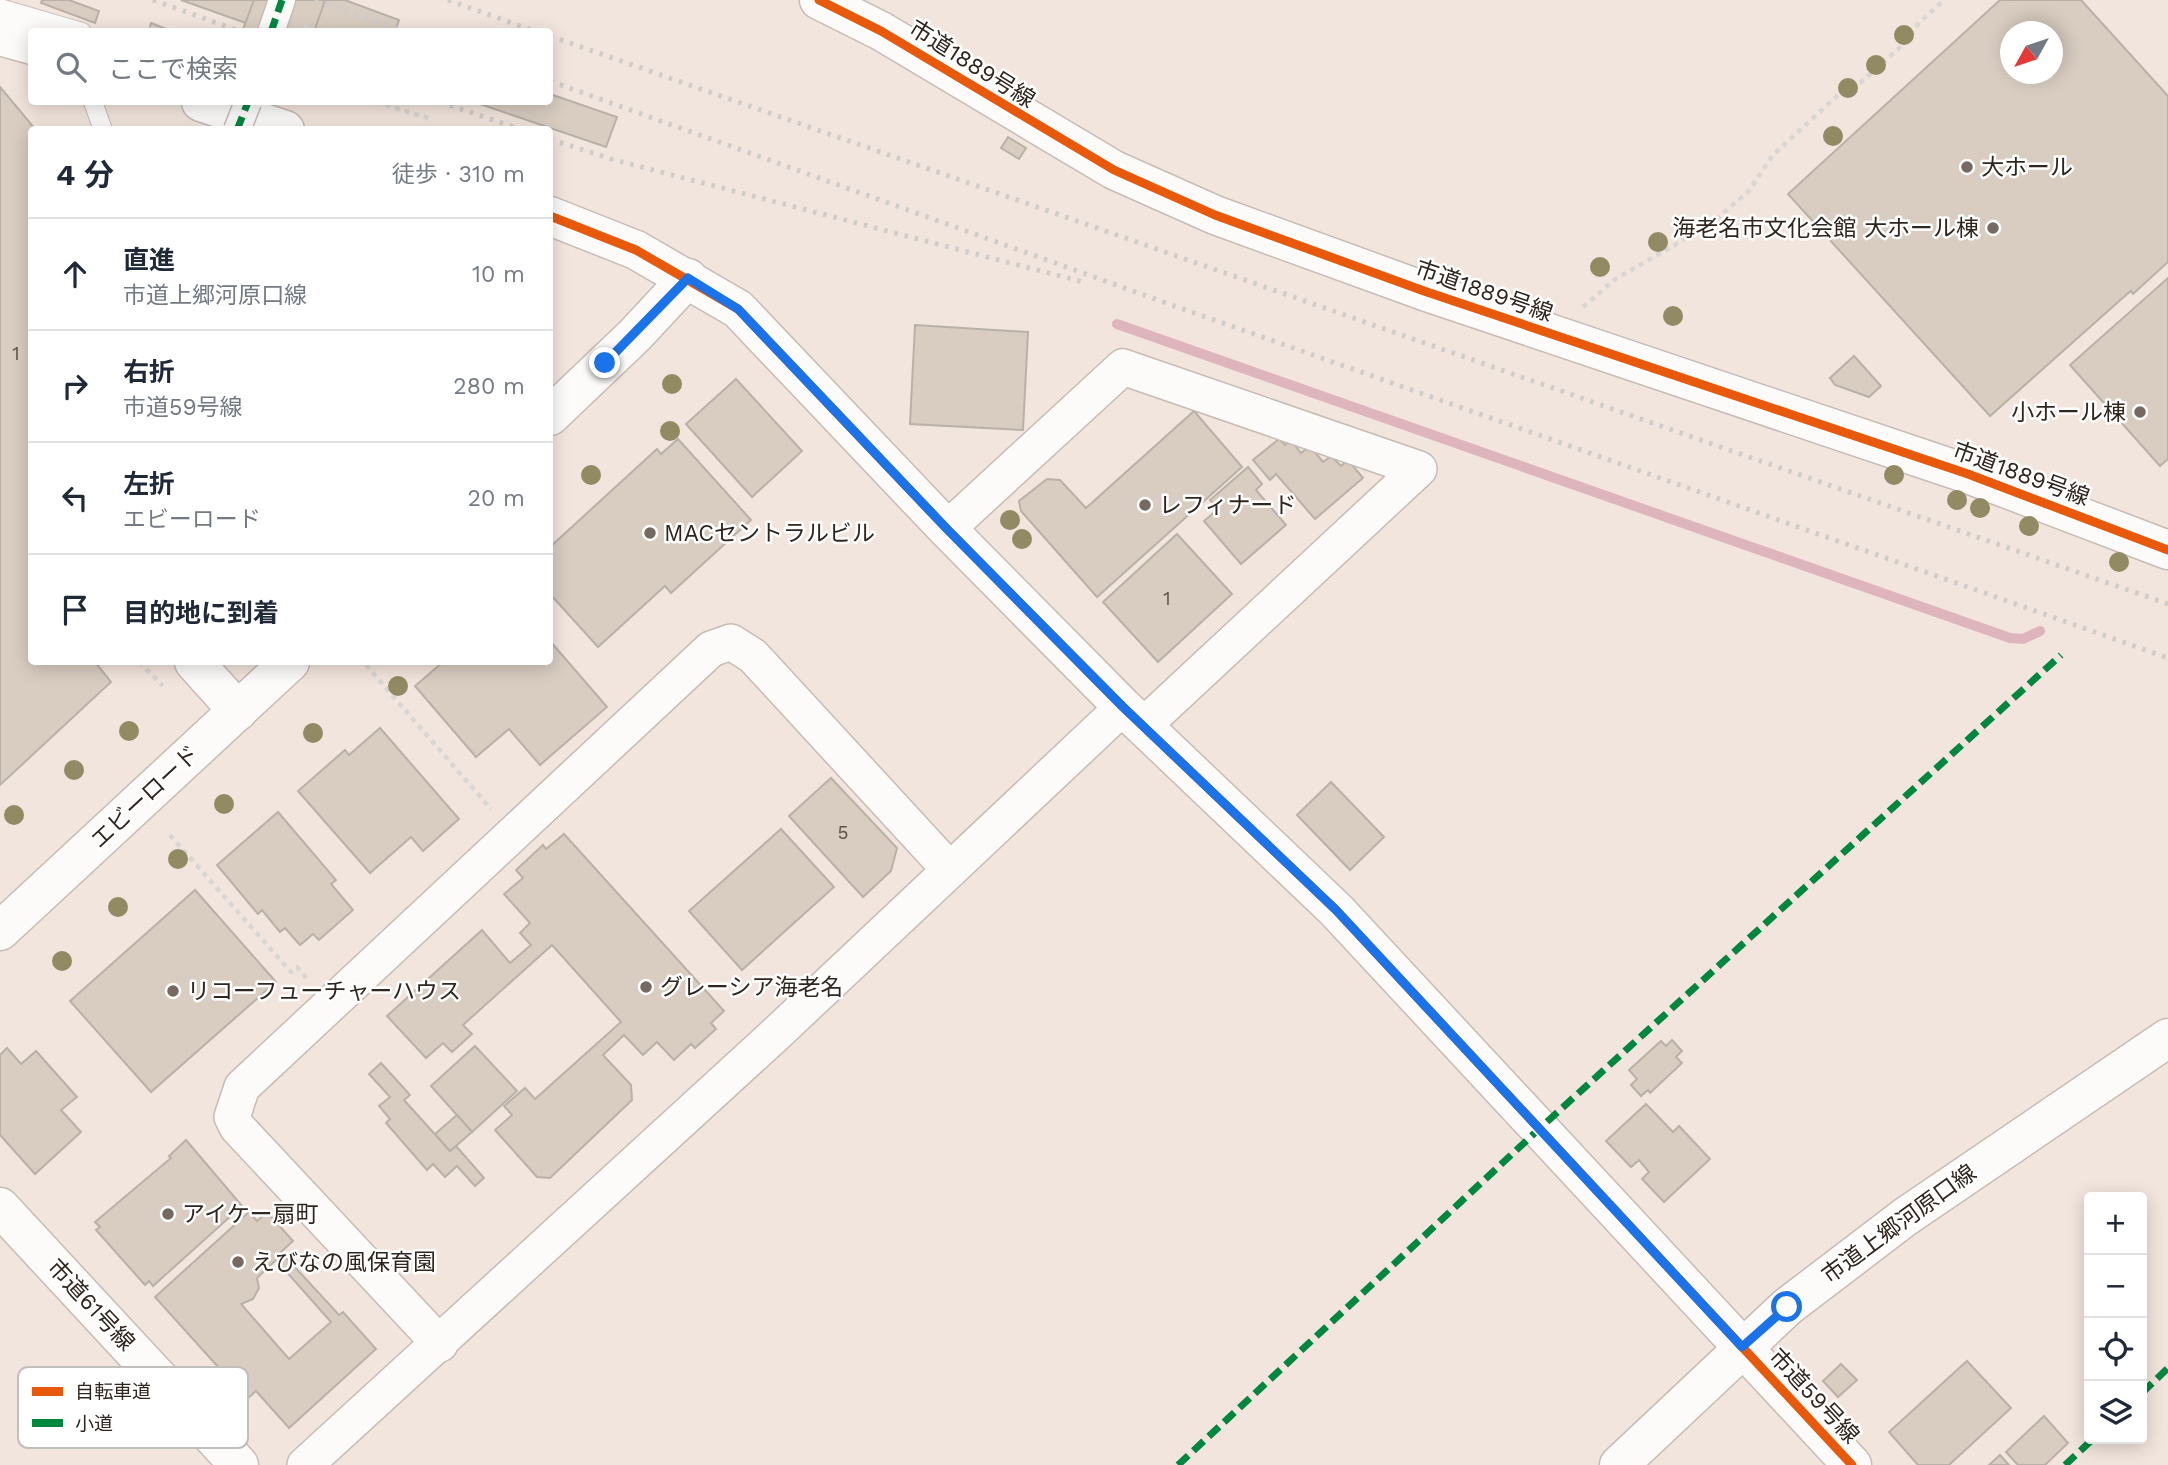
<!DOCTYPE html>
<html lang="ja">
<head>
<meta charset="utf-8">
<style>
  body { margin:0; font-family:"Work Sans","Noto Sans JP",sans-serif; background:#f6f6f7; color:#1f2937 }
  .controls { position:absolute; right:21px; bottom:21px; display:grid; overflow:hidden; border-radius:7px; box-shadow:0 4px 18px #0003 }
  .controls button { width:63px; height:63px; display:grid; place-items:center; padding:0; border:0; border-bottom:2px solid #e0e1e3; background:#fff; color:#1f2937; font:35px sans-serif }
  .compass { position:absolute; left:2000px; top:21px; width:63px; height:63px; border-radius:50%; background:#fff; box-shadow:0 4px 18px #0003; rotate:230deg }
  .stop { position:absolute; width:21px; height:21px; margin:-16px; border:5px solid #1a73e8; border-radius:50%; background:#fff }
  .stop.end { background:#1a73e8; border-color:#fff; box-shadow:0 2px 7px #0008 }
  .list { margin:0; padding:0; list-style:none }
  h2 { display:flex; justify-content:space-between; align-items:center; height:91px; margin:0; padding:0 28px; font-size:30px }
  h2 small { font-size:23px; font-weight:400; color:#747a83 }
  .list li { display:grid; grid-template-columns:46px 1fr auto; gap:21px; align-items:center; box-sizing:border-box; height:112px; padding:0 28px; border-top:2px solid #e0e1e3 }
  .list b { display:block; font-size:26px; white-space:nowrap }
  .list p { margin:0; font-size:23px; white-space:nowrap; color:#747a83 }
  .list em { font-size:23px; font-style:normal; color:#747a83 }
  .icon { flex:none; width:38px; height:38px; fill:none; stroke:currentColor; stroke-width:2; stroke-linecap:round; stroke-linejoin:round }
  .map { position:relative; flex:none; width:2168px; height:1465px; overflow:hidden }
  .search { position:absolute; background:#fff; box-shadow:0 4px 18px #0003; left:28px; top:28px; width:525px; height:77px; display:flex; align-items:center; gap:18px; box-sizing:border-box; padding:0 24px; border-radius:7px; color:#747a83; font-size:26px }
  .panel { position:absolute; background:#fff; box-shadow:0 4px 18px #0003; left:28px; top:126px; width:525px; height:539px; border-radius:7px }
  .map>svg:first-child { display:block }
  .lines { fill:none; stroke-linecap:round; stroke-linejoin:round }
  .stream { stroke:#deb5bd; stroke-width:10 }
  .building { fill:#d9cdc1; stroke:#b9b1a8; stroke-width:2; fill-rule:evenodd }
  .service-casing { stroke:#c7bcb5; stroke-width:20 }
  .pedestrian-casing { stroke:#c7bcb5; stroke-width:29 }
  .minor-casing { stroke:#c7bcb5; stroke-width:38 }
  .tertiary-casing { stroke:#c7bcb5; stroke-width:41 }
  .path { stroke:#d9d6d4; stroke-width:4.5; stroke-dasharray:5 5; stroke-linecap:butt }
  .service { stroke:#fdfbfa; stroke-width:18 }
  .pedestrian { stroke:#fdfbfa; stroke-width:26 }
  .minor { stroke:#fdfbfa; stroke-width:35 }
  .tertiary { stroke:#fdfbfa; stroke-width:38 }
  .rail { stroke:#d0ccca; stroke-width:5; stroke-dasharray:3.5 7; stroke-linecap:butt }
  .pedestrian-bridge-casing { stroke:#c7bcb5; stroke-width:29; stroke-linecap:butt }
  .pedestrian-bridge { stroke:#fdfbfa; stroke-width:26 }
  .quiet { stroke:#00873e; stroke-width:7; stroke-dasharray:14 7; stroke-linecap:butt }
  .cycleway-casing { stroke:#fff; stroke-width:13 }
  .cycleway { stroke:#e8590c; stroke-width:9 }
  .tree { fill:#918a63 }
  .route { stroke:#1a73e8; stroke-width:9 }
  .poi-dot { fill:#756962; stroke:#fff; stroke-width:2.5 }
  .labels { text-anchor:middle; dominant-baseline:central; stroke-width:5; stroke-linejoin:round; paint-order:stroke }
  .number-label { font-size:19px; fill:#5d5249 }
  .street-label { font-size:23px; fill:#31261f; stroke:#fff }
  .poi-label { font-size:23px; fill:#31261f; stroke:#fff; text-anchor:start }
  .key { fill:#fff; stroke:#c1bebc; stroke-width:2 }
  .key-label { font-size:19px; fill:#31261f }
</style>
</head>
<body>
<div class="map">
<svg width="2168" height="1465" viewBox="0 0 2168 1465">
  <rect width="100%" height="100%" fill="#f2e5dd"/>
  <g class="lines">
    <path class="stream" d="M 1117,324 L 2010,638 L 2023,639 L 2040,631"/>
  </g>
  <g class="building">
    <path d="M 42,0 L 69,0 L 99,11 L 95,23 L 41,3 Z"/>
    <path d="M 181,0 L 272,0 L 319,16 L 325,0 L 345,0 L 399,20 L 395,32 L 271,32 Z"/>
    <path d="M 254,0 L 325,0 L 314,32 L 242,32 Z"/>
    <path d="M 2000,0 L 2081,0 L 2168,96 L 2168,262 L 2133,294 L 2131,291 L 2126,295 L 1990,416 L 1788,194 ZM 2010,32 L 2052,32 L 2052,74 L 2010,74 Z"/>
    <path d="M 151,23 L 174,32 L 149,32 Z"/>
    <path d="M 0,87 L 36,130 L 32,130 L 32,576 L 29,582 L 32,585 L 32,662 L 95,662 L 111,682 L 0,785 Z"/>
    <path d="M 550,94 L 617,117 L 606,147 L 474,102 L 550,102 Z"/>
    <path d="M 1008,137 L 1026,148 L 1019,159 L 1001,148 Z"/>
    <path d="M 2168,278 L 2168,459 L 2160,466 L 2070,365 Z"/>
    <path d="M 915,325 L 1028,332 L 1023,430 L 910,424 Z"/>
    <path d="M 1854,356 L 1881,386 L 1869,397 L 1835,385 L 1830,378 Z"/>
    <path d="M 736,379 L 802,451 L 752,497 L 686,424 Z"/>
    <path d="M 1194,411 L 1242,467 L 1097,597 L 1021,511 L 1019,501 L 1047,479 L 1060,480 L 1086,508 Z"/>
    <path d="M 678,439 L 751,520 L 671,593 L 665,586 L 598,647 L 550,594 L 550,547 L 657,449 L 661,454 Z"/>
    <path d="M 1279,439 L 1285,445 L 1291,440 L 1301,453 L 1310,446 L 1323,462 L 1331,456 L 1341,466 L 1348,460 L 1363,478 L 1315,519 L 1276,474 L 1270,480 L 1253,460 Z"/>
    <path d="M 1248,467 L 1262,484 L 1256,490 L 1286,525 L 1241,564 L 1204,521 L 1218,509 L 1210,500 Z"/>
    <path d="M 1177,534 L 1232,594 L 1158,662 L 1103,602 Z"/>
    <path d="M 550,641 L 607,707 L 540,765 L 509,729 L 476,757 L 415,686 L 443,662 L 550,662 Z"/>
    <path d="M 380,728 L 459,819 L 423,851 L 411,837 L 370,873 L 298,791 L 345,750 L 349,755 Z"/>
    <path d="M 831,778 L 897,848 L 891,871 L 863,897 L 789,816 Z"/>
    <path d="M 1331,782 L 1384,837 L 1350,870 L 1297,815 Z"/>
    <path d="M 278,812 L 336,880 L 331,884 L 353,910 L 319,940 L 313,934 L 300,945 L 285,928 L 280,932 L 262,910 L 258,914 L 217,865 Z"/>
    <path d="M 781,829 L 834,887 L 742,970 L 689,911 Z"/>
    <path d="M 564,834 L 724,1011 L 711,1023 L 716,1029 L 695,1048 L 691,1044 L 674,1060 L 657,1042 L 643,1055 L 624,1035 L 603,1055 L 631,1085 L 632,1100 L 550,1178 L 537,1177 L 495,1130 L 512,1115 L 504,1106 L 525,1088 L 535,1099 L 621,1022 L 552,945 L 463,1025 L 472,1034 L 452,1052 L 443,1043 L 426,1058 L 387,1016 L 482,930 L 510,963 L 531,945 L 520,933 L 530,923 L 504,894 L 523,878 L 516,870 L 543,845 L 546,849 Z"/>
    <path d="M 195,890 L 276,982 L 151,1092 L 70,1001 Z"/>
    <path d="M 1672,1040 L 1682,1051 L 1676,1057 L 1682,1063 L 1650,1093 L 1648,1090 L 1641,1096 L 1631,1085 L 1637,1079 L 1629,1070 L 1661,1041 L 1666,1046 Z"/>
    <path d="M 475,1046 L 517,1091 L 472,1132 L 431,1086 Z"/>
    <path d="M 7,1048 L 21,1064 L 36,1051 L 77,1097 L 61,1110 L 81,1132 L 35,1174 L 0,1135 L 0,1055 Z"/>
    <path d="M 381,1063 L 410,1095 L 404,1100 L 450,1151 L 456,1146 L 484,1178 L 475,1186 L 457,1166 L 445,1177 L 433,1164 L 427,1170 L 386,1123 L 390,1119 L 379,1106 L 390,1097 L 369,1074 Z"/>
    <path d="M 1646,1104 L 1673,1132 L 1679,1126 L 1710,1159 L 1664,1202 L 1642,1179 L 1649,1172 L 1639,1160 L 1631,1167 L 1606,1141 Z"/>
    <path d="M 457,1115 L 472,1132 L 450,1151 L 435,1134 Z"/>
    <path d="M 186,1140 L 242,1206 L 153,1286 L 149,1281 L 145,1285 L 96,1230 L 100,1227 L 95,1222 L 171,1158 L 169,1156 Z"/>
    <path d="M 249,1212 L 257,1221 L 267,1212 L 293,1241 L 281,1252 L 339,1315 L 343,1312 L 376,1349 L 289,1428 L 256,1391 L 247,1399 L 155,1297 ZM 276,1260 L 331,1322 L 289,1359 L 241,1304 L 253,1299 L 259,1288 L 257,1278 Z"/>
    <path d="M 1967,1361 L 2011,1408 L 1949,1465 L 1918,1465 L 1889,1432 Z"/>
    <path d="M 1841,1364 L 1857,1380 L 1838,1397 L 1823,1381 Z"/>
    <path d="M 2044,1416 L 2068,1443 L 2045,1465 L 2018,1465 L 2006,1452 Z"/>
    <path d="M 2000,1455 L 2009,1465 L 1989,1465 Z"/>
  </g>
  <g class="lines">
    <defs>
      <g id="service">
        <path d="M 0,8 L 82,32"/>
        <path d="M 93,102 L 103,130"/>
      </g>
      <path id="pedestrian" d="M 271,32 L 282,0"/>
      <g id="minor">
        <path d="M 947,529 L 1123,367 L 1419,469 L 1143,726"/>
        <path d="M 440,1344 L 237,1127 L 232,1117 L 242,1087 L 711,649 L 731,642 L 753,656 L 950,870"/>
        <path d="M 305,1465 L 777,1033 L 1123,707"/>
      </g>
      <g id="tertiary">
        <path d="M 819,0 L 881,31 L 1114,170 L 1215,215 L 1424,291 L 1968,474 L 2168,550"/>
        <path d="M 0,36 L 32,45"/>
        <path d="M 201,102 L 285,130"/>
        <path d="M 550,216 L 636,250 L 738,309 L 947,529 L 1123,707 L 1336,910 L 1852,1465"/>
        <path d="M 550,416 L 635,335 L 688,278"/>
        <path d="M 194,662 L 238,711"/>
        <path d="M 0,931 L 290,662"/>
        <path d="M 0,1207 L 239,1465"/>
        <path d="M 1619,1465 L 1787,1307 L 1905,1217 L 2168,1038"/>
      </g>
    </defs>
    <use href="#service" class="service-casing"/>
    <use href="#pedestrian" class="pedestrian-casing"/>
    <use href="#minor" class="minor-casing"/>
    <use href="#tertiary" class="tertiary-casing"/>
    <g class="path">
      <path d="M 304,26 L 319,32"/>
      <path d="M 150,28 L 160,32"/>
      <path d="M 376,102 L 431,119"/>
      <path d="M 1583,307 L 1614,280 L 1709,225 L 1749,191 L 1772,156 L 1840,93 L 1861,82 L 1905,43 L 1919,23 L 1944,0"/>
      <path d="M 139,662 L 163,686"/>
      <path d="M 366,665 L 491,809"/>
      <path d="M 170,835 L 291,972 L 297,967 L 306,978"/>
    </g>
    <use href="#service" class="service"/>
    <use href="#pedestrian" class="pedestrian"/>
    <use href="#minor" class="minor"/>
    <use href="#tertiary" class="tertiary"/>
    <g class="rail">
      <path d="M 153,0 L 242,32"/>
      <path d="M 315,0 L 406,32"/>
      <path d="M 448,0 L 537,32"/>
      <path d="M 550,36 L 2168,604"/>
      <path d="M 550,81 L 1155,299 L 2168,658"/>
      <path d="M 440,102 L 523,130"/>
      <path d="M 550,139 L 611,159 L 1087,283"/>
    </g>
    <defs>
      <path id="pedestrian-bridge" d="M 237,130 L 248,102"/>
    </defs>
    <use href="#pedestrian-bridge" class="pedestrian-bridge-casing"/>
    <use href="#pedestrian-bridge" class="pedestrian-bridge"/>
    <g class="quiet">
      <path d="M 271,32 L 282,0"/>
      <path d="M 237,130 L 248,102"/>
      <path d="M 2142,1393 L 2168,1368"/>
      <path d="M 1178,1465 L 1539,1129 L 2061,655"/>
      <path d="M 2065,1465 L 2093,1439"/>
    </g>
    <defs>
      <g id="cycleway">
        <path d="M 819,0 L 881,31 L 1114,170 L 1215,215 L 1424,291 L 1968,474 L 2168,550"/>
        <path d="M 550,216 L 636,250 L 738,309 L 947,529 L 1123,707 L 1336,910 L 1852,1465"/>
      </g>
    </defs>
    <use href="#cycleway" class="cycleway-casing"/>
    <use href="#cycleway" class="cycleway"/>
  </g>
  <g class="tree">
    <circle cx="1904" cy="35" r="10"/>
    <circle cx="1876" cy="65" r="10"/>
    <circle cx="1848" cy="88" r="10"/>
    <circle cx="1833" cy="136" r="10"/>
    <circle cx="1658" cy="242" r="10"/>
    <circle cx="1600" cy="267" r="10"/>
    <circle cx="1673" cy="316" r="10"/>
    <circle cx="672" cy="384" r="10"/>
    <circle cx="670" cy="431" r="10"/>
    <circle cx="591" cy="475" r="10"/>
    <circle cx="1894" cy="475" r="10"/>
    <circle cx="1957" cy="500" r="10"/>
    <circle cx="1980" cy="508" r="10"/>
    <circle cx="1010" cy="520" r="10"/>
    <circle cx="2029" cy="526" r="10"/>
    <circle cx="1022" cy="539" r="10"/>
    <circle cx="2119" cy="562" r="10"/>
    <circle cx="398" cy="686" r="10"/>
    <circle cx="129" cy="731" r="10"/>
    <circle cx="313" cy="733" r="10"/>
    <circle cx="74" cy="770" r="10"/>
    <circle cx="224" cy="804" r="10"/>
    <circle cx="14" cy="815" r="10"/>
    <circle cx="178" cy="859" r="10"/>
    <circle cx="118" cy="907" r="10"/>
    <circle cx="62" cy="961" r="10"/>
  </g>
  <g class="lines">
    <path class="route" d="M 605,363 L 688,278 L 738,309 L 947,529 L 1123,707 L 1336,910 L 1742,1347 L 1787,1307"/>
  </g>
  <g class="poi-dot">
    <circle cx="1967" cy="167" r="7"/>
    <circle cx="1993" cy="228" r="7"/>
    <circle cx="2140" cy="412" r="7"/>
    <circle cx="1145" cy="505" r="7"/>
    <circle cx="650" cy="533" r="7"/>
    <circle cx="646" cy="987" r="7"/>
    <circle cx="173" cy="991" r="7"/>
    <circle cx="168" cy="1214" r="7"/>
    <circle cx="238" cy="1262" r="7"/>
  </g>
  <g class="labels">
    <g class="number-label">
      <text x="16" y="353">1</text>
      <text x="1167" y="598">1</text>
      <text x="843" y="832">5</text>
    </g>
    <g class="street-label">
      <text transform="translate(972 64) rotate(32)">市道1889号線</text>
      <text transform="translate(1484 291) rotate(19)">市道1889号線</text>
      <text transform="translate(2021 474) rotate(20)">市道1889号線</text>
      <text transform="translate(145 797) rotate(-43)">エビーロード</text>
      <text transform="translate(1899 1224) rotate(-36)">市道上郷河原口線</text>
      <text transform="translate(91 1305) rotate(47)">市道61号線</text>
      <text transform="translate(1814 1396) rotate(47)">市道59号線</text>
    </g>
    <g class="poi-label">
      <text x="1981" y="167">大ホール</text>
      <text x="1979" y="228" text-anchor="end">海老名市文化会館 大ホール棟</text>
      <text x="2126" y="412" text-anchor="end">小ホール棟</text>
      <text x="1159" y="505">レフィナード</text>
      <text x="664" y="533">MACセントラルビル</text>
      <text x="660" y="987">グレーシア海老名</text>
      <text x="187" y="991">リコーフューチャーハウス</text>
      <text x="182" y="1214">アイケー扇町</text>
      <text x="252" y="1262">えびなの風保育園</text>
    </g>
  </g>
  <rect x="18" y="1367" width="230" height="81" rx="10" class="key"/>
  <rect x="32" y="1387" width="31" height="9" fill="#e8590c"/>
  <rect x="32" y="1419" width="31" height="8" fill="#00873e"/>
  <g class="key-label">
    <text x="75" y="1398">自転車道</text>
    <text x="75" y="1430">小道</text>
  </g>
</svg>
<div class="controls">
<button>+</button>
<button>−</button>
<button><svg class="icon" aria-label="locate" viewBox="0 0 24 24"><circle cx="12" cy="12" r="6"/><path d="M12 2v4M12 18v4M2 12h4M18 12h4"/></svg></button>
<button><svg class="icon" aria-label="layers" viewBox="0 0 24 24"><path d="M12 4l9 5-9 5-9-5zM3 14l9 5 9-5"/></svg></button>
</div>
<svg class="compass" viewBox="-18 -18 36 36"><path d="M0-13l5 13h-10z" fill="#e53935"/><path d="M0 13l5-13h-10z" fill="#747a83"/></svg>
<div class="stop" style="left:1787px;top:1307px"></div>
<div class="stop end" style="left:605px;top:363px"></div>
<div class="search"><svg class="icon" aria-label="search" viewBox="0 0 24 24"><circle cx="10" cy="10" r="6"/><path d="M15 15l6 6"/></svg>ここで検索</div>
<section class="panel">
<h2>4 分<small>徒歩 · 310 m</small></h2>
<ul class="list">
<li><svg class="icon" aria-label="ahead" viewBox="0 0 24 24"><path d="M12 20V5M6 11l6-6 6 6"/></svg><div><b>直進</b><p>市道上郷河原口線</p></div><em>10 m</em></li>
<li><svg class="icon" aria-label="right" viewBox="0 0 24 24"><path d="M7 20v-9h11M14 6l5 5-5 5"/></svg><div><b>右折</b><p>市道59号線</p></div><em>280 m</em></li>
<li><svg class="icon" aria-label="left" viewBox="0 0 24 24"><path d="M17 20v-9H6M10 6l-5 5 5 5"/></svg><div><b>左折</b><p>エビーロード</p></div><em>20 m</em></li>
<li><svg class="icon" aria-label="arrive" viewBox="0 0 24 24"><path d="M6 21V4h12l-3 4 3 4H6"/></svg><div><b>目的地に到着</b></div></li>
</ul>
</section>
</div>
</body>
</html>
